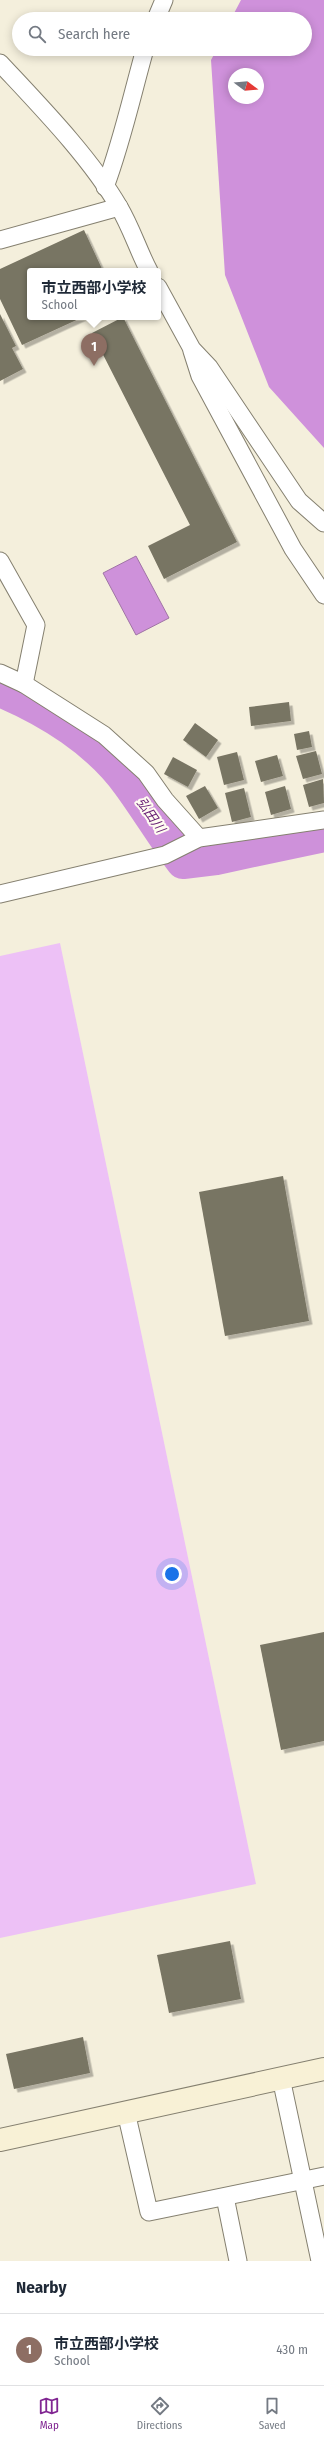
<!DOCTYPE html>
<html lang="en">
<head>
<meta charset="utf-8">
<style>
  body { margin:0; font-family:"Fira Sans Condensed","Noto Sans JP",sans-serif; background:#f2f2f3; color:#1f2937 }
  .compass { position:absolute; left:228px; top:68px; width:36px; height:36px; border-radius:50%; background:#fff; box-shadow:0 2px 10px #0003; rotate:106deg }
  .you { position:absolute; left:172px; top:1574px; width:14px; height:14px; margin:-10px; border:3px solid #fff; border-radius:50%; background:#1a73e8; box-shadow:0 0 0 6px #1a73e833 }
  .badge { display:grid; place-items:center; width:26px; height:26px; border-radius:50%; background:#812692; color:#fff; font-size:13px; font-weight:700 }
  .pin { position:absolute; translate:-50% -33px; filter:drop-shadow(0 1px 2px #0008) }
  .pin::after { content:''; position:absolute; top:21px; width:14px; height:12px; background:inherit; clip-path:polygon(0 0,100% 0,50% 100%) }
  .popup { position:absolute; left:27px; top:268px; width:134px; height:52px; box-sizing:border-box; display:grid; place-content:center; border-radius:4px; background:#fff; filter:drop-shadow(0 1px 3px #0005); font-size:13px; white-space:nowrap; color:#747a83 }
  .popup b { font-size:15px; color:#1f2937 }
  .popup::after { content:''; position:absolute; left:50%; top:100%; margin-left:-8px; border:8px solid transparent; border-top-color:#fff }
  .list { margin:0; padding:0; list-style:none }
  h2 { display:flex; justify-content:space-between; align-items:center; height:52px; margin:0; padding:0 16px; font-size:17px }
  h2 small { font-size:13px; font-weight:400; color:#747a83 }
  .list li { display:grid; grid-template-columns:26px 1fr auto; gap:12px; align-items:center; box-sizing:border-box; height:72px; padding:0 16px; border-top:1px solid #e0e1e3 }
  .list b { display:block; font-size:15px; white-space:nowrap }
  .list p { margin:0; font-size:13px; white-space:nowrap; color:#747a83 }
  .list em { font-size:13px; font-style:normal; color:#747a83 }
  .icon { flex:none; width:22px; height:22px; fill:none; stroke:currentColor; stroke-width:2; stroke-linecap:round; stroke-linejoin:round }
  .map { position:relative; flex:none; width:324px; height:2261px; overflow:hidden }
  .search { position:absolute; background:#fff; box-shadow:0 2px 10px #0003; left:12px; right:12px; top:12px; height:44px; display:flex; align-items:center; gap:10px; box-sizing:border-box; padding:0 14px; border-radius:22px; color:#747a83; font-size:15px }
  .sheet { height:124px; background:#fff }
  nav { display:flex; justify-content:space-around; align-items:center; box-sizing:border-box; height:56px; border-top:1px solid #e0e1e3; background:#fff; font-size:11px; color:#747a83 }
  nav a { display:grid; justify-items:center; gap:2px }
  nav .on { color:#812692 }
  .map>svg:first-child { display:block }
  .green { fill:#edc1f6 }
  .forest { fill:#cf91db; fill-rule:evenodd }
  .water { fill:#ce91da; stroke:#a074a5 }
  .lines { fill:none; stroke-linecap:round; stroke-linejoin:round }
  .river { stroke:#ce91da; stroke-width:34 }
  .building { fill:#787463; filter:url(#shadow) }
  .street-casing { stroke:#858070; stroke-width:19 }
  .secondary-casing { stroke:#858070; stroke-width:24 }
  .street { stroke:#fff; stroke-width:17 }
  .secondary { stroke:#f8f1d6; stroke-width:22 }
  .labels { text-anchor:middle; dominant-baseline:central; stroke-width:4; stroke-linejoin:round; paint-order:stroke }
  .water-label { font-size:13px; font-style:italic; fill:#641972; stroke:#fffcf1 }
</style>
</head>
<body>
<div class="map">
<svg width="324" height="2261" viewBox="0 0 324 2261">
  <defs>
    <filter id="shadow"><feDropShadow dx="3.5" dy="3.5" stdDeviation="0" flood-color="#0004"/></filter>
  </defs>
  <rect width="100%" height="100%" fill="#f4efdc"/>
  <path class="green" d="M 60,943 L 256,1884 L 0,1938 L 0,956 Z"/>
  <path class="forest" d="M 241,0 L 324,0 L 324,448 L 269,387 L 225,275 L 211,60 L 217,49 L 305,49 L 305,19 L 231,19 ZM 234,74 L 258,74 L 258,98 L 234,98 Z"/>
  <path class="water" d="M 136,556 L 169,618 L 136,635 L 103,573 Z"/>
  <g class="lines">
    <path class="river" d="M 0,690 C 48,710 98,741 129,784 C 148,810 164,837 183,862 L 216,858 L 324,835"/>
  </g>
  <g class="building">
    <path d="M 84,230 L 103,271 L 30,271 L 30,317 L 83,317 L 22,345 L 0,299 L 0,269 Z"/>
    <path d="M 0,314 L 16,346 L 12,348 L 23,369 L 0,381 Z"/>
    <path d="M 123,317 L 237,542 L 164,579 L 148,546 L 190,525 L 92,333 Z"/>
    <path d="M 289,702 L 291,721 L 251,726 L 249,707 Z"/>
    <path d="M 195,723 L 218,740 L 206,757 L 183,740 Z"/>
    <path d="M 309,731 L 312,747 L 297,750 L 294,734 Z"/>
    <path d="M 316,751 L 322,774 L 303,779 L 296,756 Z"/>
    <path d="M 237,752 L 244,780 L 224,785 L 217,757 Z"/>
    <path d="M 277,755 L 283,776 L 261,782 L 255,761 Z"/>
    <path d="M 173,757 L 197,770 L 188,787 L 164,774 Z"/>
    <path d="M 323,779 L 324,803 L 309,807 L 303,785 Z"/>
    <path d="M 205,786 L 218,808 L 199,819 L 186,796 Z"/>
    <path d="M 285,786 L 291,809 L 271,815 L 265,792 Z"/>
    <path d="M 244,788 L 251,817 L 232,822 L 225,793 Z"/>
    <path d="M 283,1176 L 309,1321 L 225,1336 L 199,1192 Z"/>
    <path d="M 324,1632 L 324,1741 L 281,1750 L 260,1645 Z"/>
    <path d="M 230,1941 L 241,1999 L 169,2013 L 157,1955 Z"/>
    <path d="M 83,2037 L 90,2073 L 14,2089 L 6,2054 Z"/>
  </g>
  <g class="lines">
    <defs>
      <g id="street">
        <path d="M 156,19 L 164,0"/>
        <path d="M 0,63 C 40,106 90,157 119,207 C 131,227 138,250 149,271"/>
        <path d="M 105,187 C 122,142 132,95 145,49"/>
        <path d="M 0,240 L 119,207"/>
        <path d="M 158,287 L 192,349 L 209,367 L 299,501 L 324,523"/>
        <path d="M 192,351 L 200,376 L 293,549 L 324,595"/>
        <path d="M 0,561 L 36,625 L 24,684"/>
        <path d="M 0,673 L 24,684 L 104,735 L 146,773 L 165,800 L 199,838"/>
        <path d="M 0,894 L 165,855 L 199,838 L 324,820"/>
        <path d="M 281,2078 L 320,2261"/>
        <path d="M 126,2112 L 149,2212 L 324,2176"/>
        <path d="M 225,2197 L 238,2261"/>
      </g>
      <path id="secondary" d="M 0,2140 L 324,2069"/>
    </defs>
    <use href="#street" class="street-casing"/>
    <use href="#secondary" class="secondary-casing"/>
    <use href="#street" class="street"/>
    <use href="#secondary" class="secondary"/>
  </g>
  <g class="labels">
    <g class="water-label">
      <text transform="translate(151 815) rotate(55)">弘田川</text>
    </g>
  </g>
</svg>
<svg class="compass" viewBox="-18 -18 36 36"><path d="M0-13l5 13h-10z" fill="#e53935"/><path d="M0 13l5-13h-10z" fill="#747a83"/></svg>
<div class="you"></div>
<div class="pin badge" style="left:94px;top:366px;background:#8d6e63">1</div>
<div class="popup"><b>市立西部小学校</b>School</div>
<div class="search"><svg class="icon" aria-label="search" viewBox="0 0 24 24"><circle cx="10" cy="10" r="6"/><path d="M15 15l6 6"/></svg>Search here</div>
</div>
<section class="sheet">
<h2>Nearby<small></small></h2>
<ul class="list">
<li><span class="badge" style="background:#8d6e63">1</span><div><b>市立西部小学校</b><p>School</p></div><em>430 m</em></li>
</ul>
</section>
<nav>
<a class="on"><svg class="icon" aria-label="map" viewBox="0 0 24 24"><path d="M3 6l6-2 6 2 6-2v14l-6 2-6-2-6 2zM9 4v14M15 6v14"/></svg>Map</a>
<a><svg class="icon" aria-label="directions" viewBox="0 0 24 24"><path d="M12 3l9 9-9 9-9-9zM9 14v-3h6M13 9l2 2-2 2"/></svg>Directions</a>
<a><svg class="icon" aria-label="saved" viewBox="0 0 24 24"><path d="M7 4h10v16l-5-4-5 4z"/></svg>Saved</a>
</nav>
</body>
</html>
